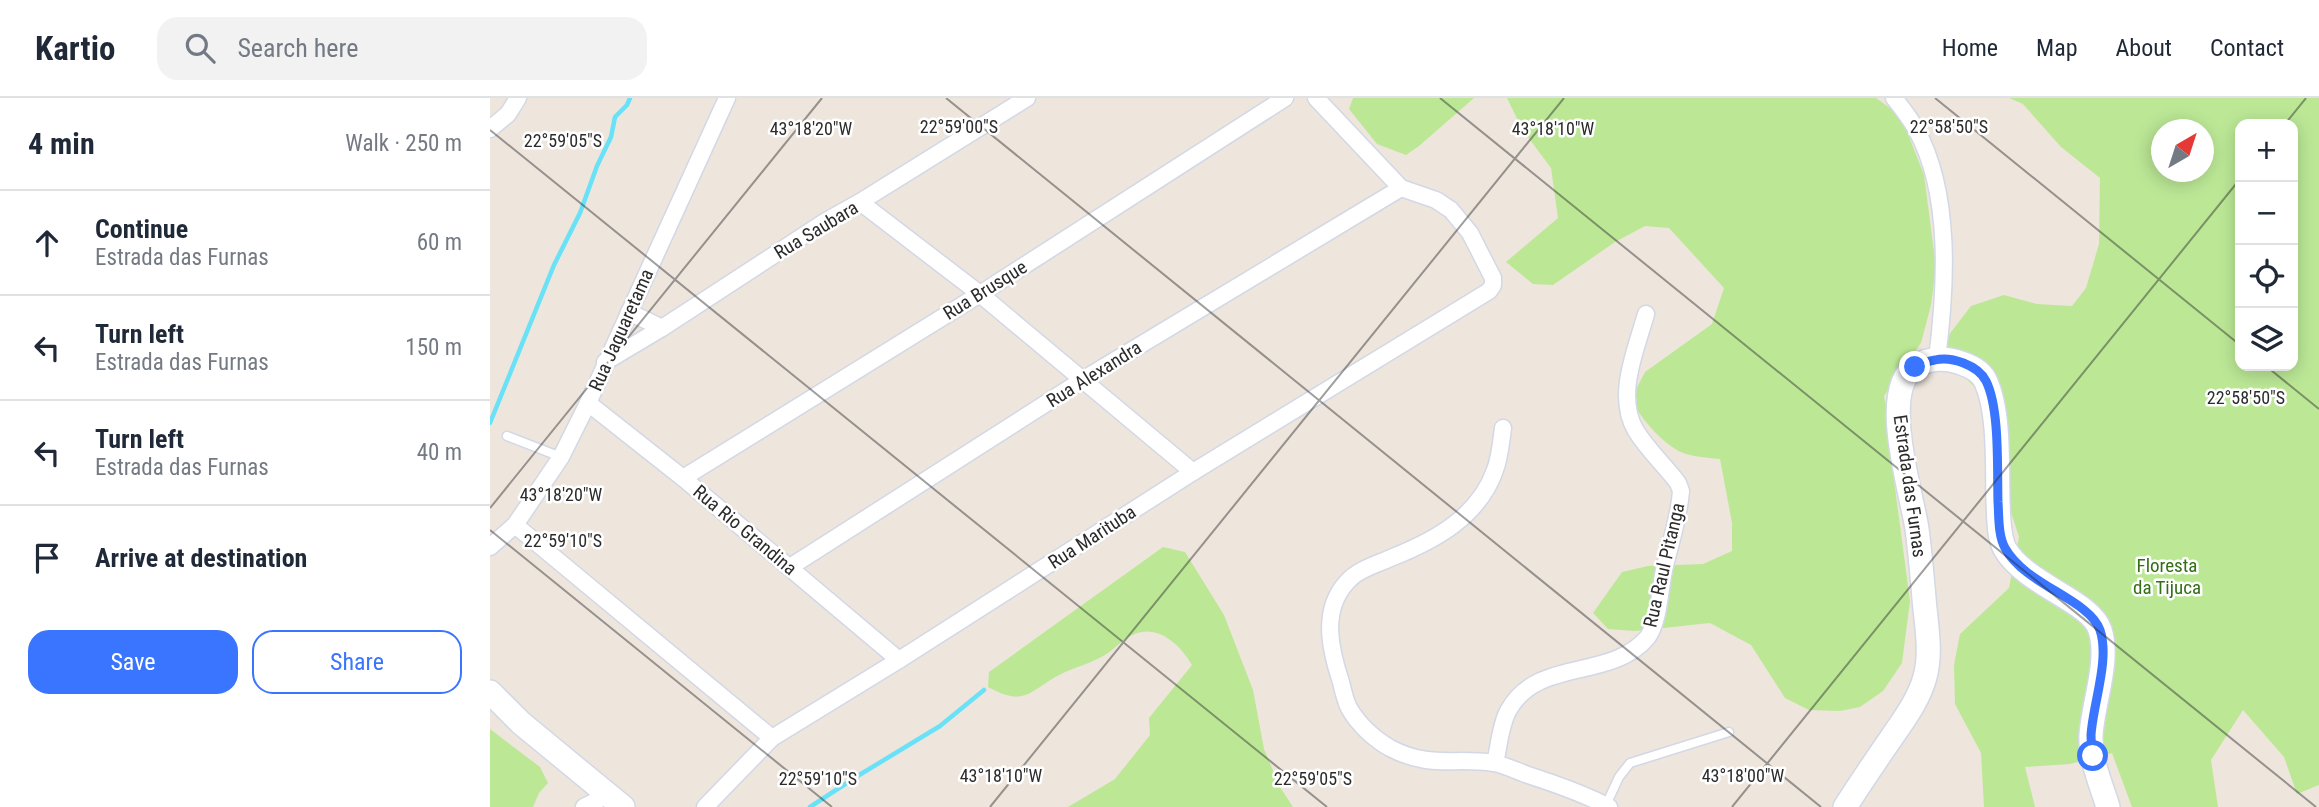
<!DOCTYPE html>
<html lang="en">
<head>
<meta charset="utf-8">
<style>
  body { margin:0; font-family:"Roboto Condensed",sans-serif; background:#f2f2f3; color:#1f2937 }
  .controls { position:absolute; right:21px; top:21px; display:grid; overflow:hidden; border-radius:14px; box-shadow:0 4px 18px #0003 }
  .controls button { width:63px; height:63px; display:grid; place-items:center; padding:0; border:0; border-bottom:2px solid #e0e1e3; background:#fff; color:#1f2937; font:35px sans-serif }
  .compass { position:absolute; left:1661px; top:21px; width:63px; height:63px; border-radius:50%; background:#fff; box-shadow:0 4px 18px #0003; rotate:39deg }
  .stop { position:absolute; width:21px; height:21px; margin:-16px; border:5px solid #3975ff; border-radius:50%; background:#fff }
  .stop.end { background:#3975ff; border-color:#fff; box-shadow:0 2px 7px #0008 }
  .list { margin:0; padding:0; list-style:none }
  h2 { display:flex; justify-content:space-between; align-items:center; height:91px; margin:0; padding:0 28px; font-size:30px }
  h2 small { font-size:23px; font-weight:400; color:#747a83 }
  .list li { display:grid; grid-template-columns:46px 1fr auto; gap:21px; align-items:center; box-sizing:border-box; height:105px; padding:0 28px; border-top:2px solid #e0e1e3 }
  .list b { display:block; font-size:26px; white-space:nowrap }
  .list p { margin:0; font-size:23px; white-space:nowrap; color:#747a83 }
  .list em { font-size:23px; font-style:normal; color:#747a83 }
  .actions { display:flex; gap:14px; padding:21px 28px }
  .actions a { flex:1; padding:16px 0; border:2px solid #3975ff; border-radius:21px; text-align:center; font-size:24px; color:#3975ff }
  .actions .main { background:#3975ff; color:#fff }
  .icon { flex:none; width:38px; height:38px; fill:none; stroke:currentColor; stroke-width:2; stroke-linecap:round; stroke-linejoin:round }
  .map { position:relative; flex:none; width:1829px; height:709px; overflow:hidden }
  header { display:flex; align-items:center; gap:42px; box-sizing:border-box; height:98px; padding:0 35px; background:#fff; border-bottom:2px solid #e0e1e3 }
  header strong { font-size:33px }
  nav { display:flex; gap:38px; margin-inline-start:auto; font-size:24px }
  .search { width:490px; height:63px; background:#f2f2f3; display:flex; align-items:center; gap:18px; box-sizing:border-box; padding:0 24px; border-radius:21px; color:#747a83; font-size:26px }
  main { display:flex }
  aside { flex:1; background:#fff }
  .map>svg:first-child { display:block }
  .green { fill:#bce896; fill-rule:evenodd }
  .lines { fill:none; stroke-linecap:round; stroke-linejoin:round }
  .stream { stroke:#69e2f7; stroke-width:4.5 }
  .service-casing { stroke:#d2d8e5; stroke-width:11 }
  .minor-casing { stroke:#d2d8e5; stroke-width:19 }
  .secondary-casing { stroke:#d2d8e5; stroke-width:26 }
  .service { stroke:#fff; stroke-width:8 }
  .minor { stroke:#fff; stroke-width:16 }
  .secondary { stroke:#fff; stroke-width:23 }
  .route { stroke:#3975ff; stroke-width:9 }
  .ticks { fill:none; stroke:#2b2b2b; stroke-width:2; stroke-opacity:0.45 }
  .labels { text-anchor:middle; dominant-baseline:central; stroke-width:5; stroke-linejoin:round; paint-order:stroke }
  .street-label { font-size:19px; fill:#2b2b2b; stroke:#fff }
  .park-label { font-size:19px; fill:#326f15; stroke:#fff }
  .ticks-label { font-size:18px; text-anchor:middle; fill:#2b2b2b; stroke:#fff; stroke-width:5; stroke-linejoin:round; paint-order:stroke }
</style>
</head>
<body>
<header>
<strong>Kartio</strong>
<div class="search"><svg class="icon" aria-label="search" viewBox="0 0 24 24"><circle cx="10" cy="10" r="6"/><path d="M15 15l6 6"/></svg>Search here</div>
<nav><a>Home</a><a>Map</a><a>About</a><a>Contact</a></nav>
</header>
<main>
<aside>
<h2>4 min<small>Walk · 250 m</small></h2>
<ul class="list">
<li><svg class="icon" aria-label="ahead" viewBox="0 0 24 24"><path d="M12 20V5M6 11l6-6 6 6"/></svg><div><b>Continue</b><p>Estrada das Furnas</p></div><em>60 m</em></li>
<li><svg class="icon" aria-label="left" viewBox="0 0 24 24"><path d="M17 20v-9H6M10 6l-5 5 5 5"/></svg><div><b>Turn left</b><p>Estrada das Furnas</p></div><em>150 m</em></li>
<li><svg class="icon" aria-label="left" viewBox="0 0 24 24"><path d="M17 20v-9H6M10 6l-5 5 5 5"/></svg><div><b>Turn left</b><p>Estrada das Furnas</p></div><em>40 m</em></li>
<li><svg class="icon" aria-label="arrive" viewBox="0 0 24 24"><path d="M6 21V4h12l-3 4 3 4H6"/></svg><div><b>Arrive at destination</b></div></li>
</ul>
<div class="actions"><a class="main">Save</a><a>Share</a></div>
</aside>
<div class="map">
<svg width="1829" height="709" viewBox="0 0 1829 709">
  <rect width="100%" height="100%" fill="#eee5dd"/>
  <g class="green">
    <path d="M 863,0 L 984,0 L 929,48 L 916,57 L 887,46 L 859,11 Z"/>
    <path d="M 1017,0 L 1386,0 L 1411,18 L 1434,77 L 1446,169 L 1441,207 L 1431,245 L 1394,298 L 1403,339 L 1404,382 L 1420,503 L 1412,565 L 1393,593 L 1370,609 L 1350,613 L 1319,612 L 1295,600 L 1261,547 L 1220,525 L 1145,533 L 1118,531 L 1103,515 L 1132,474 L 1158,468 L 1213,466 L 1242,453 L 1242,425 L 1230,361 C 1219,360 1207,359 1196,356 C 1176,350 1150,320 1141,301 L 1155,274 L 1222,226 L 1234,190 L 1179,130 L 1155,128 L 1125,144 L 1063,187 L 1043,186 L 1016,164 L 1068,120 L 1061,70 L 1032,31 Z"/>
    <path d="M 1519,0 L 1829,0 L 1829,687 L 1807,696 L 1794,659 L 1753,612 L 1721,662 L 1728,709 L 1642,709 L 1622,655 L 1580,666 L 1535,669 L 1545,709 L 1494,709 L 1491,655 L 1465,606 L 1464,567 L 1470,536 L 1519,490 L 1529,439 L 1516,399 L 1519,352 L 1509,313 L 1455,260 L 1458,238 L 1481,208 L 1514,197 L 1547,206 L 1582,208 L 1596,190 L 1609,146 L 1610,80 L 1571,49 L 1533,6 ZM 1750,26 L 1803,26 L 1803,268 L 1750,268 ZM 1672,32 L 1714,32 L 1714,74 L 1672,74 Z"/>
    <path d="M 673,449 L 695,454 L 734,517 L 763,592 L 774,651 L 790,689 L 803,709 L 578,709 L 625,681 L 660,637 L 659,620 L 702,567 C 689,544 663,522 637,540 C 629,545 623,552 615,557 C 602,565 585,569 571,576 C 540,592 536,610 498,589 L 499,574 Z"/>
    <path d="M 0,631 L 50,669 L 58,685 L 49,695 L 43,709 L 0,709 Z"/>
  </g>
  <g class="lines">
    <g class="stream">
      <path d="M 0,325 L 64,167 L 90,115 L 107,68 L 121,39 L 125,19 L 137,7 L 140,0"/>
      <path d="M 320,709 L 366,679 L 450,628 L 494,592"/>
    </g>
    <defs>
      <g id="service">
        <path d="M 17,338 L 71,359"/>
        <path d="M 1116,707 L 1129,679 L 1140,665 L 1239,634"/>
      </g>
      <g id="minor">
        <path d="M 1404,0 C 1412,10 1420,20 1426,31 C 1462,96 1456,190 1447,261"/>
        <path d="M 0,31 L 18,16 L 28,0"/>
        <path d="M 370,104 L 490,196 L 703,374"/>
        <path d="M 139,214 L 172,230"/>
        <path d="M 115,264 L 172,230 L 336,123 L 370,104 L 537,0"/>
        <path d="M 98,305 L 193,380 L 409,562"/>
        <path d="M 1013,330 C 1011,344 1010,359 1005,372 C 989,418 946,442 903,459 C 888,466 868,471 857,484 C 831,512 840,551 851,584 C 853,593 855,602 859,610 C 868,626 884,641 900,650 C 940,671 964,659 1004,665 C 1014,667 1025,672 1035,676 C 1063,685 1093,695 1119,709"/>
        <path d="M 193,380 L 490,196 L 795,0"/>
        <path d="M 25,427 L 282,640"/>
        <path d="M 0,449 L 25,427 L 71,359 L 98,305 L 237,0"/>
        <path d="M 300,469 L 594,281 L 911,90"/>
        <path d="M 1005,665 C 1009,649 1010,628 1018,613 C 1047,559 1120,583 1157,540 C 1169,525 1170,491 1174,472 C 1180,446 1189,420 1191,393 L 1188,385 C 1175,368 1158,352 1146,333 C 1125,298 1146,252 1156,216"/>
        <path d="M 94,709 L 118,697"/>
        <path d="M 215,709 L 282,640 L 409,562 L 703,374 L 999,193 L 1003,187 L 1003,180 L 980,135 L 961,112 L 946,102 L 911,90 L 826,0"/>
      </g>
      <g id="secondary">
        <path d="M 0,594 L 31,625 L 133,709"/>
        <path d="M 1355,709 C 1370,686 1386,662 1402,639 C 1415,620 1429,601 1435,579 C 1442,553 1436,526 1434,500 C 1432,477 1430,454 1427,431 C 1422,396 1388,291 1426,268 C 1439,260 1457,259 1471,265 C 1480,268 1492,274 1496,284 C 1510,315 1507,370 1508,404 C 1509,419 1508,438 1515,451 C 1536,487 1601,503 1610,532 C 1620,562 1603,605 1601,637 C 1600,662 1611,686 1618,709"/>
      </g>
    </defs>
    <use href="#service" class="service-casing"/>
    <use href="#minor" class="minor-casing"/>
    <use href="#secondary" class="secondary-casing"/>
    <use href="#service" class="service"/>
    <use href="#minor" class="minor"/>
    <use href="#secondary" class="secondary"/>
  </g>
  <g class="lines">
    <path class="route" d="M 1425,269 C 1431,266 1438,263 1445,262 C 1461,258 1488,267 1496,283 C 1510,311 1507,371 1508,404 C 1509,419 1508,437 1515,450 C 1535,487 1599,501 1610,532 C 1620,562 1603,605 1601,637 C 1601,644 1602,651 1603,658"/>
  </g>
  <path class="ticks" d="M 456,0 L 1331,709M 950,0 L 1826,709M 1445,0 L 1750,247M 1795,26 L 1816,0M 0,32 L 837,709M 1776,268 L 1829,311M 0,410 L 332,0M 0,432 L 342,709M 500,709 L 1074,0M 1242,709 L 1750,81"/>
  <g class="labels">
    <g class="street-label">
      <text transform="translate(326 132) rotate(-31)">Rua Saubara</text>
      <text transform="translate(495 192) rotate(-32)">Rua Brusque</text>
      <text transform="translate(131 232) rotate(-66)">Rua Jaguaretama</text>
      <text transform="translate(604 276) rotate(-32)">Rua Alexandra</text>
      <text transform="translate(1420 388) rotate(82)">Estrada das Furnas</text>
      <text transform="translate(255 432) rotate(40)">Rua Rio Grandina</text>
      <text transform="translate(602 439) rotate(-33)">Rua Marituba</text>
      <text transform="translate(1174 467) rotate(-77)">Rua Raul Pitanga</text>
    </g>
    <g class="park-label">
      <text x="1677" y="467">Floresta<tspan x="1677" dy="22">da Tijuca</tspan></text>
    </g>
  </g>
  <g class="ticks-label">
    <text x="469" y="35">22°59'00"S</text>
    <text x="1459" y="35">22°58'50"S</text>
    <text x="321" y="37">43°18'20"W</text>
    <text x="1063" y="37">43°18'10"W</text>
    <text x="73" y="49">22°59'05"S</text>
    <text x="1756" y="306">22°58'50"S</text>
    <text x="71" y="403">43°18'20"W</text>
    <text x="73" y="449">22°59'10"S</text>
    <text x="511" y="684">43°18'10"W</text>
    <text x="1253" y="684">43°18'00"W</text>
    <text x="328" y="687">22°59'10"S</text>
    <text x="823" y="687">22°59'05"S</text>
  </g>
</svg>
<div class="controls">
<button>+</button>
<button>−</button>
<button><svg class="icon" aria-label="locate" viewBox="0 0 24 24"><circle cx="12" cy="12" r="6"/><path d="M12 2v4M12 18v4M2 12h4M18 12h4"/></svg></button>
<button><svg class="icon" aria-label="layers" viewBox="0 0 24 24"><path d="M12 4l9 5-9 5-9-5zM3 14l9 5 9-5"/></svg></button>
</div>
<svg class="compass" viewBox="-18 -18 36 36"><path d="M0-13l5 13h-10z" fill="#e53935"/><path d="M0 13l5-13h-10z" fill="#747a83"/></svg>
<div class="stop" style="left:1603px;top:658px"></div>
<div class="stop end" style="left:1425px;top:269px"></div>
</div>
</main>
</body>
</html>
